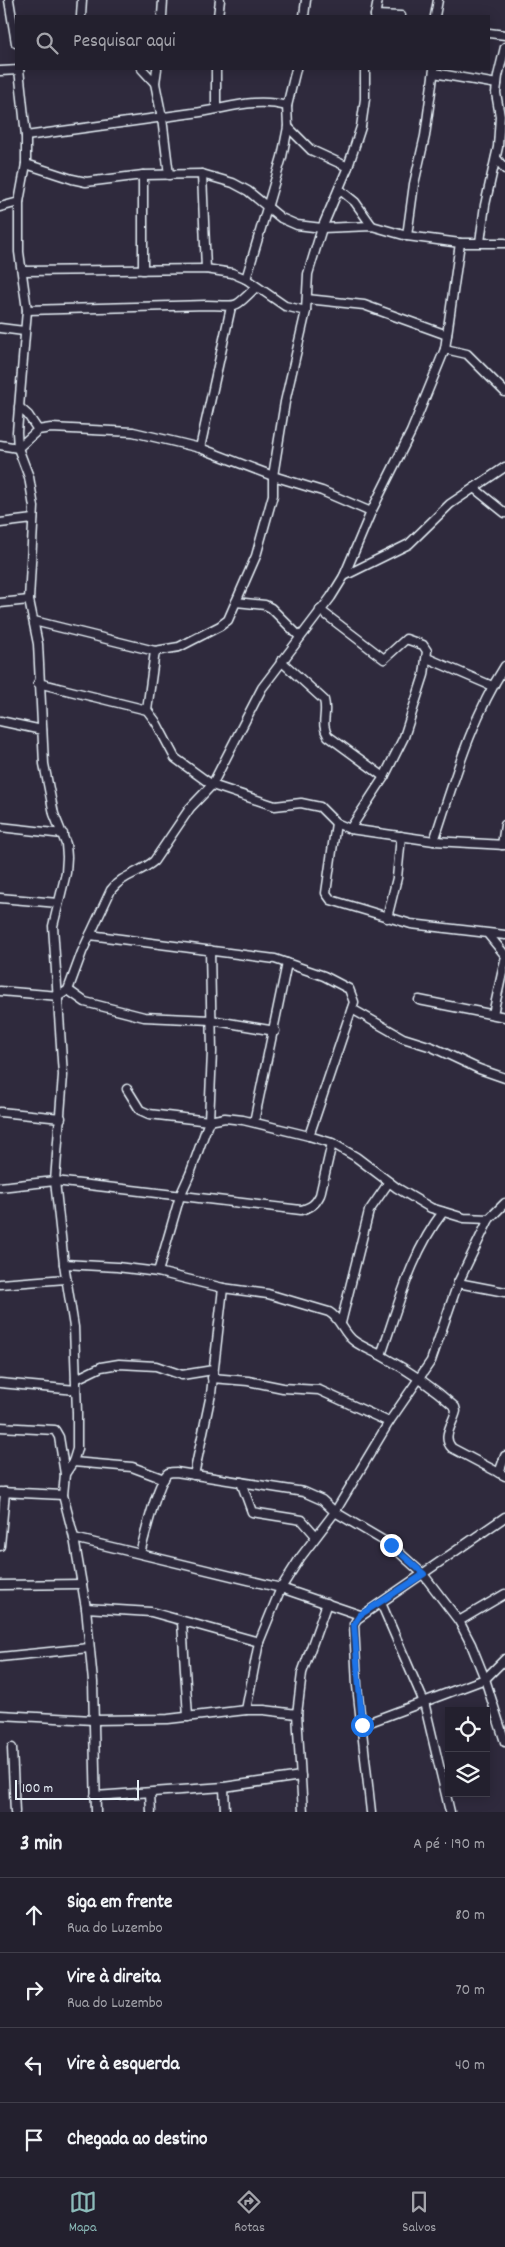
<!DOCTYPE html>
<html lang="pt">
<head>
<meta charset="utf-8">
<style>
  body { margin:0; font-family:Dekko,sans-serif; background:#2b2836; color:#f1f3f6 }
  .controls { position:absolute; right:15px; bottom:15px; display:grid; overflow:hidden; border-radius:0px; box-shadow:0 2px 12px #0003 }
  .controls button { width:45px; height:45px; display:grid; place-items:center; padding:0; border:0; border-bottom:1px solid #403e4a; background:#23202e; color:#f1f3f6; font:25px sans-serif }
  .scale { position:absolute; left:15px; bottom:12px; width:124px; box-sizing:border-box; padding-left:5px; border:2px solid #e8f1f8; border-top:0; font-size:14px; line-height:18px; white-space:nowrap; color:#e8f1f8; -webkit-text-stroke:4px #2f2a3d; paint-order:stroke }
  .stop { position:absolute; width:15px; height:15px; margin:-11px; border:4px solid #1a73e8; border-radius:50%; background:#fff }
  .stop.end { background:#1a73e8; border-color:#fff; box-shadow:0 1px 5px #0008 }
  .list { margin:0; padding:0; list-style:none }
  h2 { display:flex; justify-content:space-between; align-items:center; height:65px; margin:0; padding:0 20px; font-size:21px }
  h2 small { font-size:16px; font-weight:400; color:#a3a3aa }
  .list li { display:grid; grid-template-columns:32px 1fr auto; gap:15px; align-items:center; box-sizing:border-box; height:75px; padding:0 20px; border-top:1px solid #403e4a }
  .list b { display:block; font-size:19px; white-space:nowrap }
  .list p { margin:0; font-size:16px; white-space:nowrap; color:#a3a3aa }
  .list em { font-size:16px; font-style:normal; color:#a3a3aa }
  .icon { flex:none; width:28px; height:28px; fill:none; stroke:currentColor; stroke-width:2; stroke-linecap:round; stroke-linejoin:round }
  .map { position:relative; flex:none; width:505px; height:1812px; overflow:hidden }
  .search { position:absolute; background:#23202e; box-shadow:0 2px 12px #0003; left:15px; right:15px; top:15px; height:55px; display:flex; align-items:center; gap:12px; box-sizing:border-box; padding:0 18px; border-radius:0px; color:#a3a3aa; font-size:19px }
  .sheet { height:365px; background:#23202e }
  nav { display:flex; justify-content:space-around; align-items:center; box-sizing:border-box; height:70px; border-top:1px solid #403e4a; background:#23202e; font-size:14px; color:#a3a3aa }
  nav a { display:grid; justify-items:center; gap:2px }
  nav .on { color:#8bbbb9 }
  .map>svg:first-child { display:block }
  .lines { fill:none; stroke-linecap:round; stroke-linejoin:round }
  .street-casing { stroke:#e8f1f8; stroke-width:11 }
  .street { stroke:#2f2a3d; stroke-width:8 }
  .route { stroke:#1a73e8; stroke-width:6 }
</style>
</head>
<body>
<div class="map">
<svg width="505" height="1812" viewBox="0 0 505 1812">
  <rect width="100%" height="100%" fill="#2f2a3d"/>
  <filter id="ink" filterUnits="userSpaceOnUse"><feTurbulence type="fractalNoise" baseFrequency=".02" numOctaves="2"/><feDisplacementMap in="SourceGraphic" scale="10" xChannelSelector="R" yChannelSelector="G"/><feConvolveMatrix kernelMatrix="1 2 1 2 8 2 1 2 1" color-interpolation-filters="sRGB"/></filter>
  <g filter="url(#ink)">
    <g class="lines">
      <defs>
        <g id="street">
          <path d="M 9,0 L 16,43"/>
          <path d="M 375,15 L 401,16"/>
          <path d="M 81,16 L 82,0"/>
          <path d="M 162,16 L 163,0"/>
          <path d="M 218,16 L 220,0"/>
          <path d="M 304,16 L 306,0"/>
          <path d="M 375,16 L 378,0"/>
          <path d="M 435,16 L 438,0"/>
          <path d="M 489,33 L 505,35"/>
          <path d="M 19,69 L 26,136 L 26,164 L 19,202 L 19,252 L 27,310 L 17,432 L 18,448 L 29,477 L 34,507 L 29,600 L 38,644 L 44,764 L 54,814 L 66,844 L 67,857 L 66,873 L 53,926 L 63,1075 L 55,1181 L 64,1264 L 74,1327 L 77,1413 L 77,1449 L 73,1462 L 65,1474 L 63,1495 L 74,1538 L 86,1608 L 93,1682 L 96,1812"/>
          <path d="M 142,69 L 155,83"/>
          <path d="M 157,69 L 155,83 L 162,118 L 169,175"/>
          <path d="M 216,69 L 216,108"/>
          <path d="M 0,71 L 19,70"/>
          <path d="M 434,73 L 497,84"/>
          <path d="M 288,127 L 311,150 L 348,167"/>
          <path d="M 26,136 C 82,128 137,121 193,113 C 227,109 253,97 287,106"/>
          <path d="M 496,158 L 505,169"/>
          <path d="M 26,164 L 72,179 L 86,182 L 143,175 L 202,174 L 233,183 L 248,191 L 281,218 L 297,225 L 322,228 L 372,226 L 407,236 L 460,243 L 505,243"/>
          <path d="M 202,174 L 206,269"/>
          <path d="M 143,175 L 143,270"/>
          <path d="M 339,189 L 355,202 L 372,226"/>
          <path d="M 0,207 L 19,202"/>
          <path d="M 407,236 L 414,184 L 425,136 L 434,69"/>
          <path d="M 480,242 L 485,205 L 498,147 L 500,116 L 496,93 L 498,76 L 505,47"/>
          <path d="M 23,271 L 206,269 L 232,273 L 246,279 L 285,306 L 306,311"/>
          <path d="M 246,279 L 282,157 L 288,127 L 287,106 L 296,69"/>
          <path d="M 307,299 L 364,305 L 447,335"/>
          <path d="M 27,310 L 207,305 C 239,305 232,311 256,287"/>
          <path d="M 0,328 L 24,331"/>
          <path d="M 445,349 L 467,354 L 505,392"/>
          <path d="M 19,407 L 28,415 L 38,430"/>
          <path d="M 0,445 L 18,448 L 38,430 L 51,428 L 133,432 L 167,440 L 200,448 L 273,476 L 322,491 L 371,512"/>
          <path d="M 200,448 L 231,307"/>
          <path d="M 474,488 L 505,513"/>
          <path d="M 0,523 L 33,519"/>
          <path d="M 344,576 L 409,544 L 450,504 L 505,467"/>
          <path d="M 236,602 L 265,605 L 271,608 L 300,637"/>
          <path d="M 0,603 L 29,600"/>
          <path d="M 320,610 L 384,659 L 406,639 L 423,645 L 427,651 L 424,675 L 404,737 L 384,777 L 350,829"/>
          <path d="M 34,621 L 155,651 L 179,647 L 220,626 L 228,620 L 256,556 L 273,495 L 273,476 L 285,402 L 306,311 L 308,274 L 322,228 L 348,167 L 361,127 L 365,99 L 365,69"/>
          <path d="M 427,658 L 492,686"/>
          <path d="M 281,661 L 324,700 C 328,713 320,724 328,736 L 384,777"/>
          <path d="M 38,683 L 147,710 L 156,722 L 175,758 L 212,785 L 275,806 L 301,803 L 320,807 L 336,823 L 350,829 L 434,841 L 505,845"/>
          <path d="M 147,710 L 155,651"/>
          <path d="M 0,721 L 42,730"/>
          <path d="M 336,823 L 326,893 L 331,900 L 411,924 L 505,935"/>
          <path d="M 0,827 L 63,834"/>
          <path d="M 434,841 C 454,781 471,719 505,666"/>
          <path d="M 502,845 L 505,825"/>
          <path d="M 0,898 L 58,903"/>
          <path d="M 387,918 L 397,878 L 401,836"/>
          <path d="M 488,934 L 505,955"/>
          <path d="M 90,935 L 275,959 L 324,976 L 349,989 L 354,1002 L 309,1136"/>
          <path d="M 68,990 L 85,1002 L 144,1017 L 211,1020 L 275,1031"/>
          <path d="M 0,991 L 59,996 L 68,990 L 82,952 L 111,890 C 122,875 140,873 154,861 L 190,808 L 212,785 L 262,688 L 331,597 L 344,576 L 371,512 L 411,432 L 445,349 L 460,243"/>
          <path d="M 419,1000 L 505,1017"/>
          <path d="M 352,1009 L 403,1038 L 432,1047 L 479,1069 L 505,1078"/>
          <path d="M 493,1014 L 505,960"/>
          <path d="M 127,1089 L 140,1110 L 149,1114 L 209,1121 L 225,1118 L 243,1120 L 309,1136 L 332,1143 L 356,1157 L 397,1188 L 431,1208 L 464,1218 L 489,1219"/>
          <path d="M 0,1112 L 61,1118"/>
          <path d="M 254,1122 L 287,963"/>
          <path d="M 0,1187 L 55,1181 L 301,1210 C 311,1207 315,1205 320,1195 L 332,1143"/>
          <path d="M 64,1264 L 117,1267 L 158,1272 L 180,1196 L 190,1174 L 209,1121 L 212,1052 L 210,950"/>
          <path d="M 158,1272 L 223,1288 L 268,1294 L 329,1312 C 341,1319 343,1333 354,1341 C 362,1347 373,1351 382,1356 C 408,1370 433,1387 455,1407 L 456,1411 C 453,1424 441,1437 452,1448 L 505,1476"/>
          <path d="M 458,1283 L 505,1292"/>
          <path d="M 0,1284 L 66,1279"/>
          <path d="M 341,1323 L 369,1211 L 389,1182"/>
          <path d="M 381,1355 C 398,1307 411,1253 443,1212"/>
          <path d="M 212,1378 L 248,1381 L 283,1388 L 319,1390 L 389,1422"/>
          <path d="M 76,1379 L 101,1367 L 119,1364 L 156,1366 L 182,1375 L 213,1370"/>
          <path d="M 0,1383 L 76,1390"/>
          <path d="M 0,1427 L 55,1430 L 59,1437 L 65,1474"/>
          <path d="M 73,1462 L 132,1467 L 164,1479"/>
          <path d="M 499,1473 L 505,1456"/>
          <path d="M 194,1475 L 211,1394 L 223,1288"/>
          <path d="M 241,1482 L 252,1512 L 302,1520 L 316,1536"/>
          <path d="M 0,1492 L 63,1495"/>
          <path d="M 74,1538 L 281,1588 L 360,1615"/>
          <path d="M 0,1546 L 5,1492"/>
          <path d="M 140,1553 C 144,1539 158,1480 168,1473 C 171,1472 174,1472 176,1472 L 304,1492 L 322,1500 L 335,1512 L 391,1545 L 423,1574 L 459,1621 L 471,1644 L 485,1679 L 505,1742"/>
          <path d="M 0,1585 L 82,1584"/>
          <path d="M 381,1603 L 424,1702 L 450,1812"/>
          <path d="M 86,1608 L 151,1612 L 259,1642"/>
          <path d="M 459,1621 L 505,1594"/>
          <path d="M 182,1622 L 188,1717"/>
          <path d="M 0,1657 L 89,1648"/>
          <path d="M 246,1710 L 259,1642 L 281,1588 L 300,1558 L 335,1512 L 389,1422 L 431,1361 L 458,1283 L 489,1219 L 505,1203"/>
          <path d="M 297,1714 L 303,1812"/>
          <path d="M 0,1715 L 93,1720 L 168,1719 L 246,1710 L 264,1710 L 297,1714 L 302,1673 L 327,1603"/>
          <path d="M 362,1725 L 485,1679 L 505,1659"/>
          <path d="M 12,1748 L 15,1812"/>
          <path d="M 224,1787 L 225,1812"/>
          <path d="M 150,1793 L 151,1812"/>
          <path d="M 95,1796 L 224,1787 L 301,1776"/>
          <path d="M 371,1812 L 357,1686 L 354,1624 L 357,1619 L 505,1517"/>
        </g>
      </defs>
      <use href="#street" class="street-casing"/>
      <use href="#street" class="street"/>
    </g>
  </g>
  <g class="lines" filter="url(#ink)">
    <path class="route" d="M 362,1725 L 354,1624 L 360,1615 L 424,1574 L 391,1545"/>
  </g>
</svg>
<div class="controls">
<button><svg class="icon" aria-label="locate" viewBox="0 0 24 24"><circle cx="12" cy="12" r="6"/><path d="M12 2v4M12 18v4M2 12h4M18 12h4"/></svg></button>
<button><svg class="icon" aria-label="layers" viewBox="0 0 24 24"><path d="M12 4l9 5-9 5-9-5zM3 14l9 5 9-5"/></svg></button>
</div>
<div class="scale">100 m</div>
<div class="stop" style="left:362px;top:1725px"></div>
<div class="stop end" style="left:391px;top:1545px"></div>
<div class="search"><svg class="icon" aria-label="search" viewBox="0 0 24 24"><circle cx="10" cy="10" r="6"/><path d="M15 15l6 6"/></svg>Pesquisar aqui</div>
</div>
<section class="sheet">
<h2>3 min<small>A pé · 190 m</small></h2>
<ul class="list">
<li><svg class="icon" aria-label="ahead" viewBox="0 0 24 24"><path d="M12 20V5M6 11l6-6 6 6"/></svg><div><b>Siga em frente</b><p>Rua do Luzembo</p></div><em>80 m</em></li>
<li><svg class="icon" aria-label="right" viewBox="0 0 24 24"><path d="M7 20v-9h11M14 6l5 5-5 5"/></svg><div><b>Vire à direita</b><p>Rua do Luzembo</p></div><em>70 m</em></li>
<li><svg class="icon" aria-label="left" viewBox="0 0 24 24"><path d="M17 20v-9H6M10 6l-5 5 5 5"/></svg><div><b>Vire à esquerda</b></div><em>40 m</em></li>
<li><svg class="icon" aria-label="arrive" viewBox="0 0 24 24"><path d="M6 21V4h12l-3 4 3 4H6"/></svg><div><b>Chegada ao destino</b></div></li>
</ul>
</section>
<nav>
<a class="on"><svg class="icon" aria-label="map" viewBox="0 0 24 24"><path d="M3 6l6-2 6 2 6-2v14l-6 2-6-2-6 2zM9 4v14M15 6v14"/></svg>Mapa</a>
<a><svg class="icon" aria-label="directions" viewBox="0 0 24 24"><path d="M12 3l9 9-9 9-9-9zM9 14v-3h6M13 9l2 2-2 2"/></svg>Rotas</a>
<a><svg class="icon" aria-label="saved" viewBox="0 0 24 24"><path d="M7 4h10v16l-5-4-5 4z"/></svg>Salvos</a>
</nav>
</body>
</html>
